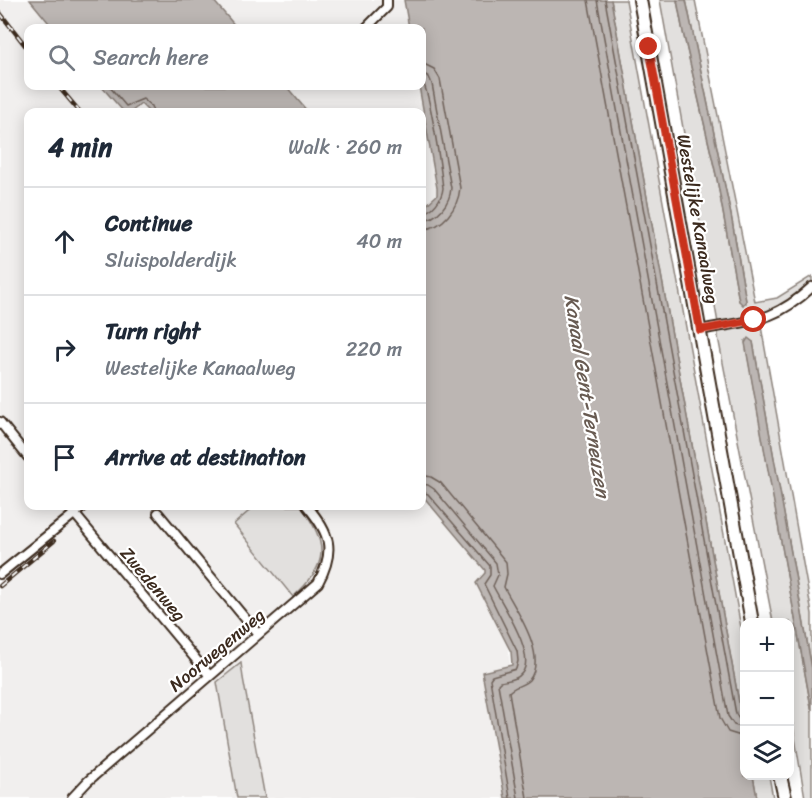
<!DOCTYPE html>
<html lang="en">
<head>
<meta charset="utf-8">
<style>
  body { margin:0; font-family:Sriracha,sans-serif; background:#f2f2f3; color:#1f2937 }
  .controls { position:absolute; right:18px; bottom:18px; display:grid; overflow:hidden; border-radius:12px; box-shadow:0 3px 15px #0003 }
  .controls button { width:54px; height:54px; display:grid; place-items:center; padding:0; border:0; border-bottom:2px solid #e0e1e3; background:#fff; color:#1f2937; font:30px sans-serif }
  .stop { position:absolute; width:18px; height:18px; margin:-14px; border:4px solid #c8321e; border-radius:50%; background:#fff }
  .stop.end { background:#c8321e; border-color:#fff; box-shadow:0 2px 6px #0008 }
  .list { margin:0; padding:0; list-style:none }
  h2 { display:flex; justify-content:space-between; align-items:center; height:78px; margin:0; padding:0 24px; font-size:26px }
  h2 small { font-size:20px; font-weight:400; color:#747a83 }
  .list li { display:grid; grid-template-columns:39px 1fr auto; gap:18px; align-items:center; box-sizing:border-box; height:108px; padding:0 24px; border-top:2px solid #e0e1e3 }
  .list b { display:block; font-size:22px; white-space:nowrap }
  .list p { margin:0; font-size:20px; white-space:nowrap; color:#747a83 }
  .list em { font-size:20px; font-style:normal; color:#747a83 }
  .icon { flex:none; width:33px; height:33px; fill:none; stroke:currentColor; stroke-width:2; stroke-linecap:round; stroke-linejoin:round }
  .map { position:relative; flex:none; width:812px; height:798px; overflow:hidden }
  .search { position:absolute; background:#fff; box-shadow:0 3px 15px #0003; left:24px; top:24px; width:402px; height:66px; display:flex; align-items:center; gap:15px; box-sizing:border-box; padding:0 21px; border-radius:12px; color:#747a83; font-size:22px }
  .panel { position:absolute; background:#fff; box-shadow:0 3px 15px #0003; left:24px; top:108px; width:402px; height:402px; border-radius:12px }
  .map>svg:first-child { display:block }
  .built { fill:#f1efee; fill-rule:evenodd }
  .green { fill:#e2e0de; stroke:#8e857e; stroke-width:1.5 }
  .water { fill:#bcb6b3; stroke:#887e77; stroke-width:1.5 }
  .lines { fill:none; stroke-linecap:round; stroke-linejoin:round }
  .shore { stroke:#6f625a; stroke-width:1.5 }
  .street-casing { stroke:#3b2a1e; stroke-width:12 }
  .primary-casing { stroke:#3b2a1e; stroke-width:16 }
  .street { stroke:#fff; stroke-width:8 }
  .primary { stroke:#fff; stroke-width:12 }
  .rail-casing { stroke:#3b2a1e; stroke-width:4.5 }
  .rail { stroke:#fff; stroke-width:2; stroke-dasharray:7; stroke-linecap:butt }
  .route { stroke:#c8321e; stroke-width:8 }
  .labels { text-anchor:middle; dominant-baseline:central; stroke-width:4.5; stroke-linejoin:round; paint-order:stroke }
  .street-label { font-size:18px; fill:#3b2a1e; stroke:#fff }
  .water-label { font-size:20px; font-style:italic; fill:#685b52; stroke:#fff }
</style>
</head>
<body>
<div class="map">
<svg width="812" height="798" viewBox="0 0 812 798">
  <rect width="100%" height="100%" fill="#fff"/>
  <filter id="ink" filterUnits="userSpaceOnUse"><feTurbulence type="fractalNoise" baseFrequency=".0167" numOctaves="2"/><feDisplacementMap in="SourceGraphic" scale="12" xChannelSelector="R" yChannelSelector="G"/><feConvolveMatrix kernelMatrix="1 2 1 2 8 2 1 2 1" color-interpolation-filters="sRGB"/></filter>
  <g filter="url(#ink)">
    <path class="built" d="M 0,0 L 406,0 L 411,28 L 28,28 L 28,86 L 420,86 L 531,798 L 0,798 ZM 28,112 L 422,112 L 422,506 L 28,506 Z"/>
    <g class="green">
      <path d="M 611,0 L 626,0 L 744,644 L 744,730 Z"/>
      <path d="M 660,0 L 677,0 L 683,32 L 717,179 L 739,301 L 746,303 L 746,301 L 731,215 L 686,0 L 695,0 L 755,302 L 777,298 L 812,276 L 812,283 L 785,307 L 765,314 L 718,323 Z"/>
      <path d="M 756,324 L 761,326 L 812,614 L 812,669 L 753,342 L 745,341 L 812,712 L 812,798 L 805,798 L 790,708 L 790,622 L 773,622 L 718,337 L 718,332 Z"/>
      <path d="M 255,506 L 301,506 C 328,544 330,564 293,597 L 234,524 Z"/>
      <path d="M 241,663 L 243,678 L 265,798 L 237,798 L 217,682 Z"/>
      <path d="M 753,776 L 769,776 L 773,798 L 757,798 Z"/>
    </g>
    <g class="water">
      <path d="M 30,0 L 213,0 L 237,28 L 53,28 Z"/>
      <path d="M 404,0 L 611,0 L 744,730 L 744,776 L 753,776 L 757,798 L 505,798 L 482,672 L 512,665 L 511,652 L 476,583 L 485,573 L 485,570 L 422,495 L 422,209 L 437,195 L 437,188 L 419,86 L 422,86 L 422,28 L 409,28 Z"/>
      <path d="M 677,0 L 686,0 L 731,215 L 746,301 L 743,305 L 739,301 L 717,179 L 683,32 Z"/>
      <path d="M 101,86 L 286,86 L 308,112 L 149,112 L 141,104 L 131,112 L 124,112 Z"/>
      <path d="M 748,338 L 753,342 L 812,669 L 812,712 L 745,343 Z"/>
    </g>
    <g class="lines">
      <g class="shore">
        <path d="M 588,0 L 720,718 L 728,732 L 744,737"/>
        <path d="M 597,0 L 728,716 L 734,725 L 744,728"/>
        <path d="M 605,0 L 736,714 L 739,719 L 744,720"/>
        <path d="M 422,63 L 434,69 L 440,79 L 460,188 C 458,208 443,229 422,229"/>
        <path d="M 422,73 L 429,77 L 432,84 L 451,188 C 450,203 438,219 422,220"/>
        <path d="M 422,81 C 430,90 441,171 443,188 C 442,199 433,211 422,213"/>
        <path d="M 109,86 L 126,106 L 143,99 L 151,106 L 153,112"/>
        <path d="M 422,475 L 431,477 L 441,483 L 506,562 L 507,574 L 504,587 C 515,609 549,656 529,680 C 523,686 514,686 509,692 L 527,798"/>
        <path d="M 422,484 L 428,485 L 434,489 L 496,563 L 498,575 L 493,586 C 502,604 537,655 522,673 C 517,680 508,680 500,682 L 498,684 L 518,798"/>
        <path d="M 422,492 L 428,494 L 490,566 L 490,575 L 484,584 L 517,651 L 518,661 L 516,669 L 492,676 L 490,679 L 510,798"/>
      </g>
      <defs>
        <g id="street">
          <path d="M 366,28 L 387,7 L 387,0"/>
          <path d="M 700,330 C 750,320 772,324 812,287"/>
          <path d="M 0,422 L 28,457"/>
          <path d="M 68,506 L 209,675"/>
          <path d="M 158,513 L 258,634"/>
          <path d="M 0,574 L 84,506"/>
          <path d="M 72,798 L 88,781 L 318,583 C 336,550 330,533 307,506"/>
        </g>
        <g id="primary">
          <path d="M 640,0 L 752,622"/>
          <path d="M 780,776 L 785,798"/>
        </g>
      </defs>
      <use href="#street" class="street-casing"/>
      <use href="#primary" class="primary-casing"/>
      <use href="#street" class="street"/>
      <use href="#primary" class="primary"/>
      <defs>
        <g id="rail">
          <path d="M 0,13 L 28,49"/>
          <path d="M 58,86 L 80,112"/>
          <path d="M 0,586 L 54,541"/>
        </g>
      </defs>
      <use href="#rail" class="rail-casing"/>
      <use href="#rail" class="rail"/>
    </g>
  </g>
  <g class="lines" filter="url(#ink)">
    <path class="route" d="M 649,47 L 700,330 L 754,320"/>
  </g>
  <g class="labels">
    <g class="street-label">
      <text transform="translate(698 219) rotate(80)">Westelijke Kanaalweg</text>
      <text transform="translate(153 584) rotate(50)">Zwedenweg</text>
      <text transform="translate(217 650) rotate(-40)">Noorwegenweg</text>
    </g>
    <g class="water-label">
      <text transform="translate(587 396) rotate(81)">Kanaal Gent-Terneuzen</text>
    </g>
  </g>
</svg>
<div class="controls">
<button>+</button>
<button>−</button>
<button><svg class="icon" aria-label="layers" viewBox="0 0 24 24"><path d="M12 4l9 5-9 5-9-5zM3 14l9 5 9-5"/></svg></button>
</div>
<div class="stop" style="left:754px;top:320px"></div>
<div class="stop end" style="left:649px;top:47px"></div>
<div class="search"><svg class="icon" aria-label="search" viewBox="0 0 24 24"><circle cx="10" cy="10" r="6"/><path d="M15 15l6 6"/></svg>Search here</div>
<section class="panel">
<h2>4 min<small>Walk · 260 m</small></h2>
<ul class="list">
<li><svg class="icon" aria-label="ahead" viewBox="0 0 24 24"><path d="M12 20V5M6 11l6-6 6 6"/></svg><div><b>Continue</b><p>Sluispolderdijk</p></div><em>40 m</em></li>
<li><svg class="icon" aria-label="right" viewBox="0 0 24 24"><path d="M7 20v-9h11M14 6l5 5-5 5"/></svg><div><b>Turn right</b><p>Westelijke Kanaalweg</p></div><em>220 m</em></li>
<li><svg class="icon" aria-label="arrive" viewBox="0 0 24 24"><path d="M6 21V4h12l-3 4 3 4H6"/></svg><div><b>Arrive at destination</b></div></li>
</ul>
</section>
</div>
</body>
</html>
